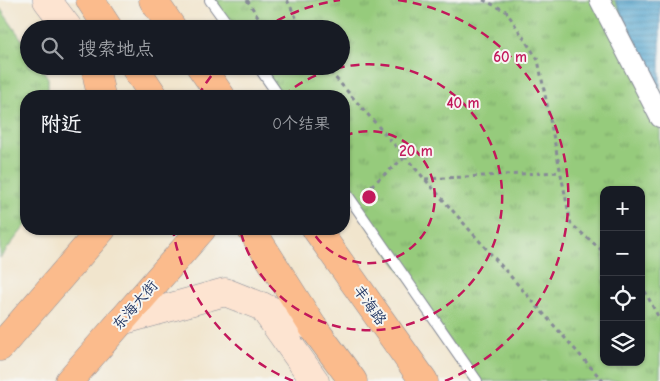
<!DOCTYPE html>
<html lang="zh">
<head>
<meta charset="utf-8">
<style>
  body { margin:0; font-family:"Comic Neue","LXGW WenKai TC",sans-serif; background:#20242c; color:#f1f3f6 }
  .controls { position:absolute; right:15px; bottom:15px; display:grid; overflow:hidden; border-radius:10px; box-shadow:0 1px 4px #0004 }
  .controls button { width:45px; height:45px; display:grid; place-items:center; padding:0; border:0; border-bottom:1px solid #363941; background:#171b24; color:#f1f3f6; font:25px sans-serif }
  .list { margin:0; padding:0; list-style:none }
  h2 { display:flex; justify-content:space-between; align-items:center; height:65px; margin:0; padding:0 20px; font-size:21px }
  h2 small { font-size:16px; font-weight:400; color:#9ea1a6 }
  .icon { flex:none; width:28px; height:28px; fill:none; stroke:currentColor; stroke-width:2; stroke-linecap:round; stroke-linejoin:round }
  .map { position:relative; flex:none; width:660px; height:381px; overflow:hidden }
  .search { position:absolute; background:#171b24; box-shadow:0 1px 4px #0004; left:20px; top:20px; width:330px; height:55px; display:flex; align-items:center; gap:12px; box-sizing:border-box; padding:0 18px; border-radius:28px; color:#9ea1a6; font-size:19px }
  .panel { position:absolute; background:#171b24; box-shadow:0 1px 4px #0004; left:20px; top:90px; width:330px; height:145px; border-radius:20px }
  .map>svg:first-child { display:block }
  .grass { fill:url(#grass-tufts); stroke:#587d6d; fill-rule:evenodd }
  .water { fill:url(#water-rules); stroke:#386a96 }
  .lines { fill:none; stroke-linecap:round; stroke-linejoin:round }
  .lane-casing { stroke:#868a96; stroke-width:12 }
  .street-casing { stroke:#868a96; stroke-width:22 }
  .secondary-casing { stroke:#868a96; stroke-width:29 }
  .primary-casing { stroke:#868a96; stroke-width:29 }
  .path { stroke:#868a96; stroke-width:3; stroke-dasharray:4 4; stroke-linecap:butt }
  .lane { stroke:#fff; stroke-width:10 }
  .street { stroke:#fff; stroke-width:20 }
  .secondary { stroke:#fde4d1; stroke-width:28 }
  .primary { stroke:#fbbb8c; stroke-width:28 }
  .ring { fill:none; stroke:#c2185b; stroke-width:2.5; stroke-dasharray:9 6 }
  .labels { text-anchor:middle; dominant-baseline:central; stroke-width:4; stroke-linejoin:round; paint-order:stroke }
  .street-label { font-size:15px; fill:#1b2f5e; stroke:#f6f6f2 }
  .centre { fill:#c2185b; stroke:#f6f6f2; stroke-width:2.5 }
  .ring-label { font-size:15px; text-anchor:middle; font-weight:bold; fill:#c2185b; stroke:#f6f6f2; stroke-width:4; stroke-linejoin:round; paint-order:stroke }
</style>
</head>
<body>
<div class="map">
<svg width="660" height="381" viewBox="0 0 660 381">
  <defs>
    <pattern id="grass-tufts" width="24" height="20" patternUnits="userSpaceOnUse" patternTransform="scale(1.25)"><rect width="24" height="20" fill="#96cb7c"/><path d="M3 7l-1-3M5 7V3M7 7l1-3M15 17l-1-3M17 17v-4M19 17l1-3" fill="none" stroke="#7aa569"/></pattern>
    <pattern id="water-rules" width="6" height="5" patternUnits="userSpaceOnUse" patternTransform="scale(1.25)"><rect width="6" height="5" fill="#54a5ce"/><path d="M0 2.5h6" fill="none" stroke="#4587aa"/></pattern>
  </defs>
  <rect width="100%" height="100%" fill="#f6f6f2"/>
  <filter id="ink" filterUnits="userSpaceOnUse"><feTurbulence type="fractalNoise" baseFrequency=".02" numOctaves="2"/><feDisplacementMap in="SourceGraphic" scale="10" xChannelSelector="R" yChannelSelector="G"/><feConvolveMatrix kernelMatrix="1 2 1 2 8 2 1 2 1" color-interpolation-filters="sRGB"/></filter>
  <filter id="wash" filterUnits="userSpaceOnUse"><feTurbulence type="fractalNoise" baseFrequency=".0096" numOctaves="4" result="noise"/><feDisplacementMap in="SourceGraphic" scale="20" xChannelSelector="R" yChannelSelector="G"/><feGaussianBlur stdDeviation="1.12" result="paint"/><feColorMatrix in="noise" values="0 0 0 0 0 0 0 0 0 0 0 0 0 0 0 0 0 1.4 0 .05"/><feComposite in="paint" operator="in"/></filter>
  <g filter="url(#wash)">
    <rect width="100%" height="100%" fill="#f1e5cd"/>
    <g class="grass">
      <path d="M 210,0 L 615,0 L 660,89 L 660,381 L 477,381 L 344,190 L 344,96 L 279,96 L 258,66 L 341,66 L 341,29 L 231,29 ZM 604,190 L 641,190 L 641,362 L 604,362 Z"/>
      <path d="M 0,8 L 29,50 L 29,66 L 40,66 L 48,78 L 48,96 L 26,96 L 26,225 L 0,258 Z"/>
    </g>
    <path class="water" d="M 615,0 L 660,0 L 660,89 Z"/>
  </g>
  <g filter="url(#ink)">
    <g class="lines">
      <defs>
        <g id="lane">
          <path d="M 210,0 L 231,29"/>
          <path d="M 258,66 L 279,96"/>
          <path d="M 344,190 L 477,381"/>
        </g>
        <path id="street" d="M 600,0 L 660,117"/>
        <g id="secondary">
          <path d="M 47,0 L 69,29"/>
          <path d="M 262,306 L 315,381"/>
          <path d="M 121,321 L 225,292 L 313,327"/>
        </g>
        <g id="primary">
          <path d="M 90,0 L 109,29"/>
          <path d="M 153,0 L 173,29"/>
          <path d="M 95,66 L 101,96"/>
          <path d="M 134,66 L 154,96"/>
          <path d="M 200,66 L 221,96"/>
          <path d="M 251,229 L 313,327 L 353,381"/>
          <path d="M 316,229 L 424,381"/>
          <path d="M 0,347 L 102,229"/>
          <path d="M 69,381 L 202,229"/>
        </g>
      </defs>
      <use href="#lane" class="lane-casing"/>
      <use href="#street" class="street-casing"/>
      <use href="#secondary" class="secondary-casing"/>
      <use href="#primary" class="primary-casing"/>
      <g class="path">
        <path d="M 247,0 L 259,18"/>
        <path d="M 287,0 L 302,29"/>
        <path d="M 483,0 L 506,11 L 538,60 L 571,224 L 604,252"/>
        <path d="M 325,66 L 603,381"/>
        <path d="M 425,179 L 560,172"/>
        <path d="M 365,191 L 404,158"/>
        <path d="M 641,284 L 660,320"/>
      </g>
      <use href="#lane" class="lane"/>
      <use href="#street" class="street"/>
      <use href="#secondary" class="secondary"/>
      <use href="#primary" class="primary"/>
    </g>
  </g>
  <g class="ring">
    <path d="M344 136A66 66 0 1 1 311 229"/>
    <path d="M283 96A133 133 0 1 1 240 229"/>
    <path d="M293 381A199 199 0 0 1 173 230M198 96A199 199 0 0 1 219 66M264 28A199 199 0 0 1 340 0M398 0A199 199 0 0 1 445 381"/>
  </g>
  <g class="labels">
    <g class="street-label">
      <text transform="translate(135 305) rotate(-49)">东海大街</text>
      <text transform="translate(370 305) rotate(55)">丰海路</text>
    </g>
  </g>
  <circle cx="369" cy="197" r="8" class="centre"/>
  <g class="ring-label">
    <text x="510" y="62">60 m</text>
    <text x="463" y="108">40 m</text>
    <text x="416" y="156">20 m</text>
  </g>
</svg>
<div class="controls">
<button>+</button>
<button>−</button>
<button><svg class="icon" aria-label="locate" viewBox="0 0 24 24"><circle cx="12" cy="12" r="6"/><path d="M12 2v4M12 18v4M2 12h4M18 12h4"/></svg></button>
<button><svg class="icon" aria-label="layers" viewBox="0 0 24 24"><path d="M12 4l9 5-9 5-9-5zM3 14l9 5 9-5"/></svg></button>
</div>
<div class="search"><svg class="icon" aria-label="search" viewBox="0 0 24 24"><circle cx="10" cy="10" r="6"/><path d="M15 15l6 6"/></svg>搜索地点</div>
<section class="panel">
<h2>附近<small>0个结果</small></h2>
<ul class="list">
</ul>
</section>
</div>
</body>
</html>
